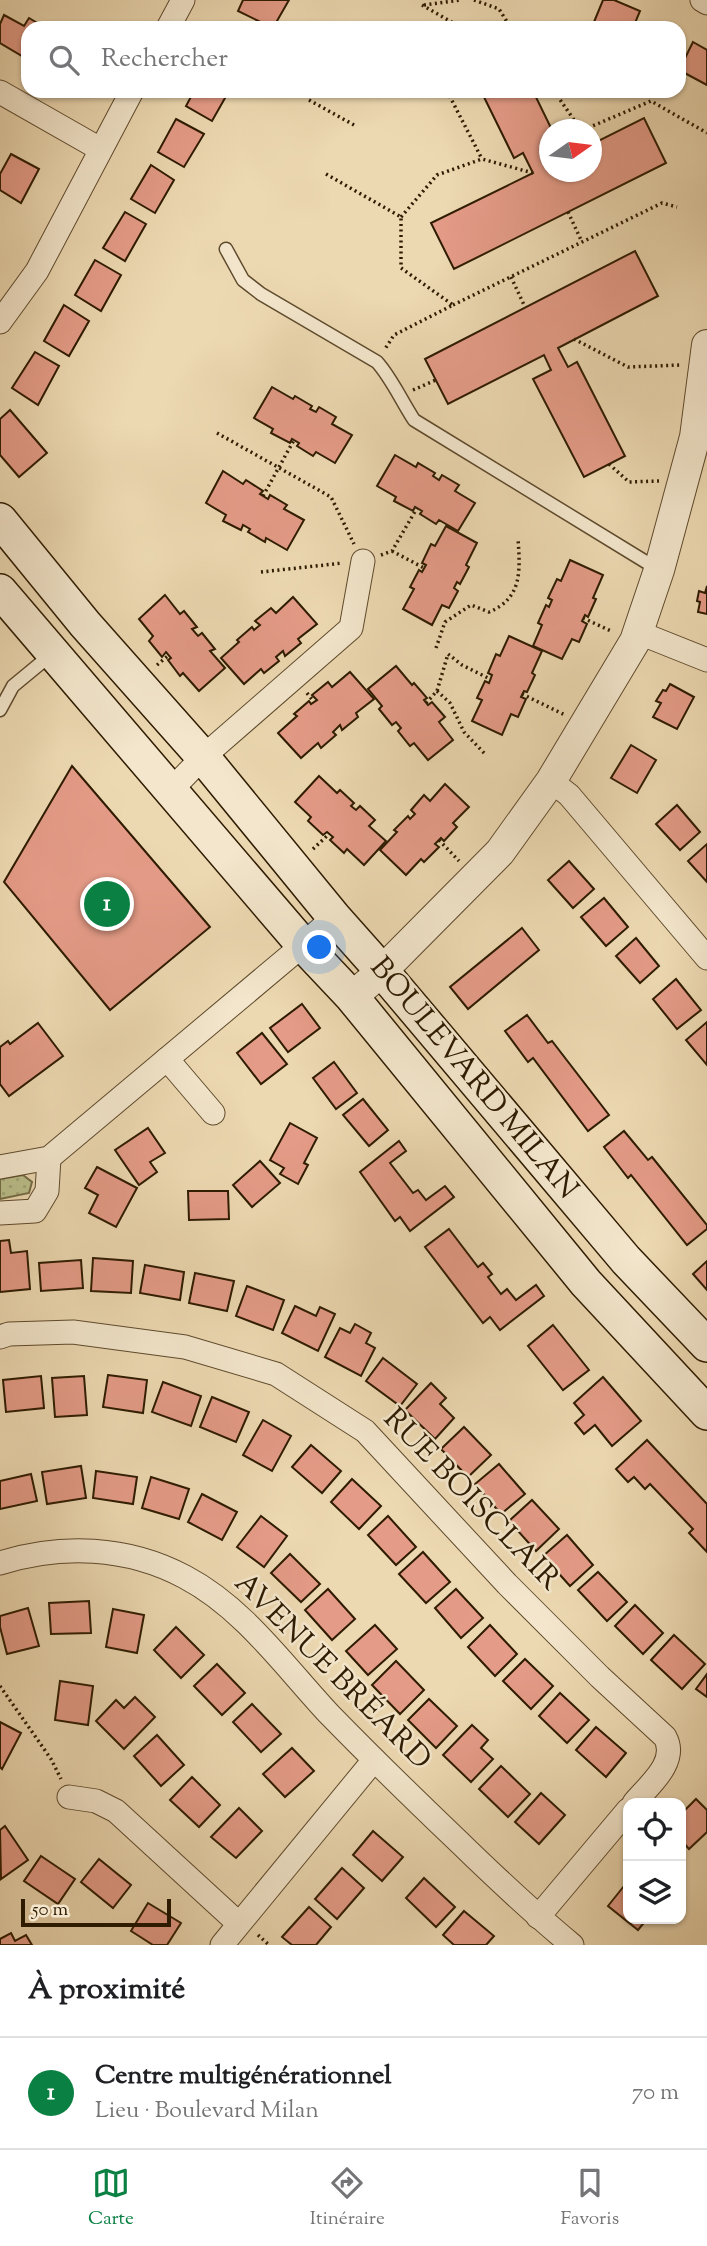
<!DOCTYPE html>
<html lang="fr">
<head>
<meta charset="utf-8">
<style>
  body { margin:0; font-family:"Sorts Mill Goudy",serif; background:#f2f2f2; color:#202124 }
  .controls { position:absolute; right:21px; bottom:21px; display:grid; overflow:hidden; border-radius:14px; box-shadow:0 2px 5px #0004 }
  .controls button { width:63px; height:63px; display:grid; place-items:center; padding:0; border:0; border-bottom:2px solid #e0e0e0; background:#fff; color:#202124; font:35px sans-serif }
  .compass { position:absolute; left:539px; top:119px; width:63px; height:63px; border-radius:50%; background:#fff; box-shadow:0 2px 5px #0004; rotate:76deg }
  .scale { position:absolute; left:21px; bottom:18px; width:150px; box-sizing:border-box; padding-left:7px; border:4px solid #2e1b00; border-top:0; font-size:19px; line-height:24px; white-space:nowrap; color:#2e1b00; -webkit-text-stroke:5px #f3e6cc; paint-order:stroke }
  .you { position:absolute; left:320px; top:948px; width:24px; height:24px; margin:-18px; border:5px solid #fff; border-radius:50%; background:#1a73e8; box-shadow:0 0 0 10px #1a73e833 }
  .badge { display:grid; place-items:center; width:46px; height:46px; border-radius:50%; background:#0b8043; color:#fff; font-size:23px; font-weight:700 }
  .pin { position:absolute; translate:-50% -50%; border:4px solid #fff; box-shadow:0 2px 7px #0006 }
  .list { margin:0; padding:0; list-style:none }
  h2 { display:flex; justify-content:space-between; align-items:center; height:91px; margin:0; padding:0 28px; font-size:30px }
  h2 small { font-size:23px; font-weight:400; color:#757577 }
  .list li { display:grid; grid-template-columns:46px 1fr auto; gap:21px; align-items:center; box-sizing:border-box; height:112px; padding:0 28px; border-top:2px solid #e0e0e0 }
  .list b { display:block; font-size:26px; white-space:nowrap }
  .list p { margin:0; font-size:23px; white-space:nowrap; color:#757577 }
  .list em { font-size:23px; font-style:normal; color:#757577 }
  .icon { flex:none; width:38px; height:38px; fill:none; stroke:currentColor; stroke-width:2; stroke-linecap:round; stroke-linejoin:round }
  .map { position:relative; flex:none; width:707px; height:1945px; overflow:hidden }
  .search { position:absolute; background:#fff; box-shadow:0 2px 5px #0004; left:21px; right:21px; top:21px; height:77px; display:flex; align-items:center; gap:18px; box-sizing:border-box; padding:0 24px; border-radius:21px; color:#757577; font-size:26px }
  .sheet { height:203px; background:#fff }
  nav { display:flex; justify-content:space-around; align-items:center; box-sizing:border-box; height:98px; border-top:2px solid #e0e0e0; background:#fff; font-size:19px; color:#757577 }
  nav a { display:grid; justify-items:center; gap:4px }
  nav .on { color:#0b8043 }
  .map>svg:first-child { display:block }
  .grass { fill:url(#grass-dots); stroke:#746c45; stroke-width:2 }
  .building { fill:#e49b87; stroke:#2e1b00; stroke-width:2 }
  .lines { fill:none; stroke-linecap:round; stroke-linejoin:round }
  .service-casing { stroke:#5e4a2c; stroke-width:15 }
  .minor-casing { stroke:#5e4a2c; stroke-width:25 }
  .tertiary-casing { stroke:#5e4a2c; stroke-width:32 }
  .secondary-casing { stroke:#2e1b00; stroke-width:36 }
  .path { stroke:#2e1b00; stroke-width:3.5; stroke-dasharray:2 3.5; stroke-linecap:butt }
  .service { stroke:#f3e6cc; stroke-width:12 }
  .minor { stroke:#f3e6cc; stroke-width:23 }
  .tertiary { stroke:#f3e6cc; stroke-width:30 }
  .secondary { stroke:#f3e6cc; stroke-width:33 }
  .labels { text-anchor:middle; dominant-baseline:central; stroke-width:5; stroke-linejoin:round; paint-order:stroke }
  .street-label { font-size:30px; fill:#2e1b00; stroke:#f3e6cc }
</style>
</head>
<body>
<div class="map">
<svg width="707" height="1945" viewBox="0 0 707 1945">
  <defs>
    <pattern id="grass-dots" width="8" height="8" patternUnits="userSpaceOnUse" patternTransform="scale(1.75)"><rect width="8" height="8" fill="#babe8a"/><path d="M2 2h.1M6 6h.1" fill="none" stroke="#a0a375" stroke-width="1.8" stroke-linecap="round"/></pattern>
  </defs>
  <rect width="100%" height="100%" fill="#ecd8b1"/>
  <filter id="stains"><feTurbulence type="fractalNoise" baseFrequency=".00286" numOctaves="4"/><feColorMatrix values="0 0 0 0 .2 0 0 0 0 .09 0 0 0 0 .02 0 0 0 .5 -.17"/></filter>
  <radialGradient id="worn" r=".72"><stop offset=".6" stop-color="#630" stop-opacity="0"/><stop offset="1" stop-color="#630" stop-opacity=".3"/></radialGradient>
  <path class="grass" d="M 23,1175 L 32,1182 L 29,1193 L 0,1199 L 0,1179 Z"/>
  <g class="building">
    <path d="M 243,0 L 289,0 L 273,28 L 238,11 Z"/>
    <path d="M 603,0 L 614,0 L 640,11 L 633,28 L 608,28 L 594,22 Z"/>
    <path d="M 4,15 L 24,26 L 29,18 L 44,27 L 28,28 L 27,59 L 0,43 L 0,24 Z"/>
    <path d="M 693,42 L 707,50 L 707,85 L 679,70 Z"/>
    <path d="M 194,91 L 229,91 L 212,121 L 186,106 Z"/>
    <path d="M 481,91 L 533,91 L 552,130 L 550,130 L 550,146 L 540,151 L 547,166 L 550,165 L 550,172 L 592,172 L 592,144 L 644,118 L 666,163 L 454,269 L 431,223 L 533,173 L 523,153 L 514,158 Z"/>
    <path d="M 176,119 L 204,134 L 184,167 L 158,152 Z"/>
    <path d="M 11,154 L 39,169 L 21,203 L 0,190 L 0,174 Z"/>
    <path d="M 151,165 L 174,180 L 155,213 L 131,199 Z"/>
    <path d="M 125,212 L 146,224 L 125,261 L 103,248 Z"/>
    <path d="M 635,251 L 658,296 L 558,348 L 568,367 L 577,362 L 625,456 L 584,477 L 533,379 L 551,370 L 544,355 L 448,404 L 425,359 Z"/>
    <path d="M 95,260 L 121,275 L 101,311 L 75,295 Z"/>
    <path d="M 64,305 L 89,321 L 69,356 L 44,341 Z"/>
    <path d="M 35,352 L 59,366 L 38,405 L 12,388 Z"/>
    <path d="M 272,387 L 293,399 L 295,396 L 312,406 L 310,409 L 316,412 L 319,407 L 336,417 L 332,424 L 352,435 L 335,463 L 316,452 L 313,456 L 297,446 L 299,443 L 292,439 L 290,443 L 271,433 L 273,429 L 254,418 Z"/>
    <path d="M 10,410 L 47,453 L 19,477 L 0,455 L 0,419 Z"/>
    <path d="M 395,455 L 416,467 L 418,463 L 435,473 L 433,476 L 439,480 L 442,475 L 459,485 L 455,491 L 475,503 L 458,531 L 439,520 L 436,524 L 420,514 L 422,511 L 415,507 L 413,511 L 394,501 L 396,497 L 377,486 Z"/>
    <path d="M 223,471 L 243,484 L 246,480 L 263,491 L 260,494 L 268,499 L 270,495 L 287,505 L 284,509 L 304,520 L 287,550 L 266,538 L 265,542 L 248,532 L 250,529 L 243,525 L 241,530 L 223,521 L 226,515 L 206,503 Z"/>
    <path d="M 446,526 L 477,543 L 466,565 L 469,567 L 460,584 L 457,582 L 454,588 L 458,591 L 449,608 L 442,605 L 432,625 L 403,609 L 414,589 L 410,587 L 419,570 L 422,572 L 426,565 L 422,563 L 431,544 L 435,546 Z"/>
    <path d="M 570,560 L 603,575 L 593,598 L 596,599 L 588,617 L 585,615 L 582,621 L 587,624 L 579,642 L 572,639 L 562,659 L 533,646 L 542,625 L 538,623 L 546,605 L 549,607 L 552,600 L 548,598 L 557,579 L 561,581 Z"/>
    <path d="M 707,586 L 707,614 L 698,612 L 700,602 L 697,601 L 699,591 L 705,593 Z"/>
    <path d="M 165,595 L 180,614 L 184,611 L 197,627 L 192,629 L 198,636 L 202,633 L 215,649 L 210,651 L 225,668 L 199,691 L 183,673 L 180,676 L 168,660 L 171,658 L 166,652 L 162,657 L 149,641 L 153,636 L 139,619 Z"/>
    <path d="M 293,597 L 317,624 L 298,639 L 301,643 L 285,656 L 283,651 L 276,657 L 279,661 L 264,673 L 261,669 L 244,684 L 221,658 L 239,642 L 237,640 L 252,627 L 254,630 L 260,625 L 255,621 L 271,608 L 276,613 Z"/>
    <path d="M 509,636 L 542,651 L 532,673 L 535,675 L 527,692 L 524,691 L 521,697 L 526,699 L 518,717 L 511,714 L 502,735 L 472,721 L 482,700 L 477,698 L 485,681 L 489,683 L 492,675 L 488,673 L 496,654 L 500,656 Z"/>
    <path d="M 396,666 L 412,685 L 414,683 L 427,698 L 424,700 L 428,705 L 432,702 L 445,717 L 439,722 L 453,740 L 428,760 L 414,743 L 410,746 L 398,731 L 401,728 L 396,722 L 392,725 L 379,709 L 382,706 L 368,689 Z"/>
    <path d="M 350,672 L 374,699 L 356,713 L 358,717 L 342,730 L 340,725 L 333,732 L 336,735 L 321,748 L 318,743 L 301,758 L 278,733 L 297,716 L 294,714 L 309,701 L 311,704 L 317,700 L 312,695 L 328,682 L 332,687 Z"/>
    <path d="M 670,684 L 694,697 L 677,729 L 653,717 L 661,703 L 656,701 L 663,690 L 666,691 Z"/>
    <path d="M 631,745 L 656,760 L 637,793 L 611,778 Z"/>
    <path d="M 72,766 L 210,927 L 110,1010 L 4,882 Z"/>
    <path d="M 319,776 L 337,793 L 340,790 L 354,803 L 351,806 L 356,810 L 360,806 L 375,820 L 369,826 L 386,841 L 364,865 L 347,849 L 344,853 L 330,840 L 333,837 L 327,832 L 323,835 L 308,821 L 311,817 L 295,802 Z"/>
    <path d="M 445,784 L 469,807 L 453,823 L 457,827 L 444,841 L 441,838 L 435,844 L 439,847 L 424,862 L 421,859 L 406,875 L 380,850 L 397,832 L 394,830 L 408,816 L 410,819 L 415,814 L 411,810 L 424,795 L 430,801 Z"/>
    <path d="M 677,805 L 700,832 L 680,850 L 656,824 Z"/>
    <path d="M 707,844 L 707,882 L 688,861 Z"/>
    <path d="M 569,861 L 594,889 L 573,908 L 548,880 Z"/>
    <path d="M 604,898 L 628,927 L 606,946 L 581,917 Z"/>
    <path d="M 522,928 L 539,950 L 468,1009 L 450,987 Z"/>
    <path d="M 636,938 L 659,966 L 640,983 L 616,956 Z"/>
    <path d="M 676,979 L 701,1010 L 677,1029 L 653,999 Z"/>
    <path d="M 302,1004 L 320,1028 L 288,1052 L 270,1028 Z"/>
    <path d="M 527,1015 L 548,1043 L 552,1041 L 609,1115 L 588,1131 L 533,1058 L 528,1062 L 505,1031 Z"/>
    <path d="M 707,1022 L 707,1065 L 686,1040 Z"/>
    <path d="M 38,1023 L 63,1056 L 9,1096 L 0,1084 L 0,1047 L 8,1041 L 10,1044 Z"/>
    <path d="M 262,1033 L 287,1064 L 261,1084 L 237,1053 Z"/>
    <path d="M 334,1062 L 357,1093 L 336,1109 L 313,1078 Z"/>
    <path d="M 363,1099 L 388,1130 L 369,1146 L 343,1115 Z"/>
    <path d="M 290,1123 L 317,1138 L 304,1163 L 308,1165 L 298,1184 L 280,1174 L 284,1168 L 270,1160 Z"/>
    <path d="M 148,1128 L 165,1153 L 150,1162 L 157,1172 L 139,1185 L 115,1150 Z"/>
    <path d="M 624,1131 L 648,1160 L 652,1157 L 707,1225 L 707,1229 L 687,1245 L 631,1175 L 628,1178 L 604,1147 Z"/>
    <path d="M 399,1141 L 406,1151 L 390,1163 L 413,1193 L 418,1190 L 426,1200 L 445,1186 L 454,1197 L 410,1231 L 400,1217 L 395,1221 L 360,1172 Z"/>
    <path d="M 260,1161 L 280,1183 L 252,1207 L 233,1185 Z"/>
    <path d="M 97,1167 L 137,1188 L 116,1227 L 89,1213 L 98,1195 L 85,1188 Z"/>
    <path d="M 188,1191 L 228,1191 L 229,1219 L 189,1220 Z"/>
    <path d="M 449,1229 L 478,1267 L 483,1263 L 492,1274 L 488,1277 L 501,1294 L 507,1289 L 516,1300 L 536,1285 L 544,1296 L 500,1330 L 490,1317 L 483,1323 L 425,1247 Z"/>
    <path d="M 9,1240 L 11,1253 L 27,1251 L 30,1289 L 0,1292 L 0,1241 Z"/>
    <path d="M 93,1258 L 133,1261 L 131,1293 L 91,1291 Z"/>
    <path d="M 81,1260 L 83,1288 L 41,1291 L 39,1263 Z"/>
    <path d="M 707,1261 L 707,1290 L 693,1274 Z"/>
    <path d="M 145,1265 L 184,1272 L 180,1300 L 140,1293 Z"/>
    <path d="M 195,1273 L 234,1281 L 227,1311 L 189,1303 Z"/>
    <path d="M 247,1286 L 284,1300 L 273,1330 L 236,1316 Z"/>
    <path d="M 295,1306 L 316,1316 L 320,1307 L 335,1314 L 318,1351 L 282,1333 Z"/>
    <path d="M 355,1324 L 371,1333 L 366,1343 L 375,1348 L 361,1376 L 325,1357 L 340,1328 L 350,1333 Z"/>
    <path d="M 553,1325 L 589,1370 L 563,1390 L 528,1346 Z"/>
    <path d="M 383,1358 L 417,1384 L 400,1406 L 366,1381 Z"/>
    <path d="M 108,1375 L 147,1380 L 143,1413 L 103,1407 Z"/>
    <path d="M 41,1376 L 44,1408 L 6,1412 L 3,1380 Z"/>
    <path d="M 84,1376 L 87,1415 L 55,1417 L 52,1378 Z"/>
    <path d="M 603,1377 L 641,1421 L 612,1446 L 595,1425 L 584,1434 L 575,1423 L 584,1415 L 574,1403 Z"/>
    <path d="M 163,1382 L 201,1396 L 191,1426 L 152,1412 Z"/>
    <path d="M 431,1383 L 446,1398 L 440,1404 L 454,1418 L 435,1439 L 405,1410 Z"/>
    <path d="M 212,1397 L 249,1412 L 236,1442 L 200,1427 Z"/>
    <path d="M 263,1420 L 291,1436 L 272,1471 L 243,1455 Z"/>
    <path d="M 464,1427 L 491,1455 L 468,1477 L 441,1449 Z"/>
    <path d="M 647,1440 L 707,1504 L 707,1552 L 689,1533 L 693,1529 L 650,1484 L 645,1489 L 634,1477 L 628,1482 L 616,1469 Z"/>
    <path d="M 311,1445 L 341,1471 L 322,1493 L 292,1467 Z"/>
    <path d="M 499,1464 L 525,1494 L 501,1514 L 475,1484 Z"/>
    <path d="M 81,1466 L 86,1498 L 47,1504 L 42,1472 Z"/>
    <path d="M 96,1471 L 137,1477 L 133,1504 L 93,1498 Z"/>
    <path d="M 31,1474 L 37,1501 L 0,1509 L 0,1481 Z"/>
    <path d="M 151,1477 L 189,1489 L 179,1519 L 142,1508 Z"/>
    <path d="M 352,1479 L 381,1506 L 359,1529 L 331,1502 Z"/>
    <path d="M 202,1494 L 237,1512 L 222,1540 L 188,1522 Z"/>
    <path d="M 532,1500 L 559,1529 L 536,1551 L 509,1521 Z"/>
    <path d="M 261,1516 L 287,1536 L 264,1567 L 237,1547 Z"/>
    <path d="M 388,1516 L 416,1547 L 396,1565 L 368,1535 Z"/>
    <path d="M 567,1535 L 593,1565 L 570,1586 L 543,1556 Z"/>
    <path d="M 423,1552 L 450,1582 L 426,1603 L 399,1574 Z"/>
    <path d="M 290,1554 L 320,1584 L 301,1602 L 271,1573 Z"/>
    <path d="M 598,1572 L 627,1602 L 607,1621 L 578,1590 Z"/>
    <path d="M 328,1589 L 355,1619 L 332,1640 L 305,1610 Z"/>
    <path d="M 456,1589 L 483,1618 L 461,1638 L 435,1608 Z"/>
    <path d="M 89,1601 L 91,1633 L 51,1634 L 49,1603 Z"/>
    <path d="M 635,1605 L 663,1633 L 643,1654 L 615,1626 Z"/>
    <path d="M 28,1608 L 39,1646 L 7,1654 L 0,1627 L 0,1616 Z"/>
    <path d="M 113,1609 L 144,1615 L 137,1653 L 106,1647 Z"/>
    <path d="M 375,1625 L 397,1649 L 368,1675 L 346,1651 Z"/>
    <path d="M 490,1625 L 517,1654 L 495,1676 L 468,1647 Z"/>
    <path d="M 176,1627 L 204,1655 L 181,1678 L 154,1650 Z"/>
    <path d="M 674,1635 L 705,1664 L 682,1689 L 651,1660 Z"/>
    <path d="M 525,1659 L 553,1686 L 531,1709 L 503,1681 Z"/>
    <path d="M 396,1661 L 424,1690 L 400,1714 L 372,1685 Z"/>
    <path d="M 217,1664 L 245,1693 L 222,1715 L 194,1686 Z"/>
    <path d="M 707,1674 L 707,1697 L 696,1689 Z"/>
    <path d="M 60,1681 L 93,1686 L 88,1725 L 55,1720 Z"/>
    <path d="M 560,1693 L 589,1720 L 567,1743 L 539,1716 Z"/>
    <path d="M 135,1697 L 155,1717 L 124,1749 L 96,1721 L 116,1700 L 124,1708 Z"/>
    <path d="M 429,1699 L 457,1726 L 436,1748 L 408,1720 Z"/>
    <path d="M 252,1704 L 281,1734 L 261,1752 L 233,1722 Z"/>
    <path d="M 0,1722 L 21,1733 L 2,1769 L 0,1767 Z"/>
    <path d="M 472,1725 L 488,1740 L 481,1748 L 493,1759 L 471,1782 L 443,1755 Z"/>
    <path d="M 596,1727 L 626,1753 L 606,1777 L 576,1750 Z"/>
    <path d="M 157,1735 L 184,1765 L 161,1786 L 134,1756 Z"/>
    <path d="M 292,1748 L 314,1771 L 285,1797 L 263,1774 Z"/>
    <path d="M 501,1766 L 530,1794 L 508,1817 L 479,1789 Z"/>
    <path d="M 192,1777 L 220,1805 L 199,1827 L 170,1800 Z"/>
    <path d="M 541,1793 L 565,1815 L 539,1844 L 515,1822 Z"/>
    <path d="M 696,1799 L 707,1810 L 707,1832 L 689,1849 L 681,1840 L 681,1814 Z"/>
    <path d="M 239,1808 L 262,1831 L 236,1858 L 211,1837 Z"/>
    <path d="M 5,1826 L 28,1860 L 1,1879 L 0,1830 Z"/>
    <path d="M 373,1831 L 403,1857 L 382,1881 L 353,1855 Z"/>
    <path d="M 41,1856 L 75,1879 L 58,1904 L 24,1881 Z"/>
    <path d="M 99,1859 L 131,1885 L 113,1908 L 81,1882 Z"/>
    <path d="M 342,1868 L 364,1888 L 337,1919 L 315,1899 Z"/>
    <path d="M 424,1878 L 455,1907 L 436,1927 L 406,1898 Z"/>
    <path d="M 628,1881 L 628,1919 L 647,1919 L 638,1930 L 608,1906 Z"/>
    <path d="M 148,1903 L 181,1923 L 167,1945 L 153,1945 L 131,1931 Z"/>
    <path d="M 309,1907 L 331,1927 L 316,1945 L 292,1945 L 282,1937 Z"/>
    <path d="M 464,1911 L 494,1936 L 486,1945 L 454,1945 L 443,1935 Z"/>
    <path d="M 11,1933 L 15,1941 L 26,1935 L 32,1945 L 0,1945 L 0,1939 Z"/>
  </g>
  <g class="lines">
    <defs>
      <g id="service">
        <path d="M 226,249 L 243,280 L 261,294 L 377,362 C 392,379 401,400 414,420 L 659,570"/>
        <path d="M 0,710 L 13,686 L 53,653"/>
      </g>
      <g id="minor">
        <path d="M 702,0 L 707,3"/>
        <path d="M 168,28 L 183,0"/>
        <path d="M 0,92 L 100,149"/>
        <path d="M 0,322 L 37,271 L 132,91"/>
        <path d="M 637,632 L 707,660"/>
        <path d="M 551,781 L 569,795 L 707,958"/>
        <path d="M 172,789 L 203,757 L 351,628 L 363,561"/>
        <path d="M 167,1059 L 213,1113"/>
        <path d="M 0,1167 L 49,1158 L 303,945 L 334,917"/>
        <path d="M 0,1213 L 35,1211 L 47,1191 L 49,1158"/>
        <path d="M 0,1337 L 9,1334 L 73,1332 L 185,1347 L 276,1374 L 365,1431 L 507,1584 L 600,1677 L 665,1737 C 679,1762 648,1786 634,1803"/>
        <path d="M 0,1563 C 61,1544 127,1546 185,1577 C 244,1608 285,1667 330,1715 C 372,1758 415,1800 458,1841 C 495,1877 532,1912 572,1945"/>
        <path d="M 69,1797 L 96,1801 L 116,1811 L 238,1923"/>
        <path d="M 538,1917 L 628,1810"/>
        <path d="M 222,1945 L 374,1760"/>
      </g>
      <path id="tertiary" d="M 352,997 L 382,971 L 500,852 L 551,781 L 635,641 L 659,570 L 695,437 L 707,345"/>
      <g id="secondary">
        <path d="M 0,520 L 85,624 L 203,757 L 334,917 L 382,971 L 626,1260 L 707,1345"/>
        <path d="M 0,591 L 303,945 L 352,997 L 586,1283 L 707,1413"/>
      </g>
    </defs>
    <use href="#service" class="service-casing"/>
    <use href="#minor" class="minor-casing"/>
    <use href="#tertiary" class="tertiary-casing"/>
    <use href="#secondary" class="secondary-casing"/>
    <g class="path">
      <path d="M 474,0 L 499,9 L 511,28"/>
      <path d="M 422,5 L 462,28"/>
      <path d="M 424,5 L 460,0"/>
      <path d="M 447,91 L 482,159"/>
      <path d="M 554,91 L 581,130"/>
      <path d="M 309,100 L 354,125"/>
      <path d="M 583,130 L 651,101 L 707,133"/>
      <path d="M 326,174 L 401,217 L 401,268 L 453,305 L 394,335 L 385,349"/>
      <path d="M 568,212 L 582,242"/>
      <path d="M 401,217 L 437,175 L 482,159 L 533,173"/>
      <path d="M 511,277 L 525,307"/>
      <path d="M 453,305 L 662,203 L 677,207"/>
      <path d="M 574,339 L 628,367 L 681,365"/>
      <path d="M 413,390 L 436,380"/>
      <path d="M 217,433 L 331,497 L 354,544"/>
      <path d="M 609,464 L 629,482 L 659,481"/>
      <path d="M 263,496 L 294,440"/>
      <path d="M 392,551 L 424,568"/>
      <path d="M 381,555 L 392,551 L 417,508"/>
      <path d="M 261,572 L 343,563"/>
      <path d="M 583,618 L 611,631"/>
      <path d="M 436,648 L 445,622 L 471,605 L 489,612 C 523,598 520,570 518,538"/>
      <path d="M 157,665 L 169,655"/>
      <path d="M 437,691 L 450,703 L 464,732 L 485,754"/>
      <path d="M 307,693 L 314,702"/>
      <path d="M 522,694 L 565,715"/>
      <path d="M 426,703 L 437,691 L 448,654 L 462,665 L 490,679"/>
      <path d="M 439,840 L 459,861"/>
      <path d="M 313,849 L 329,834"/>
      <path d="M 0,1686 L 51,1759 L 61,1779"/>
      <path d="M 258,1935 L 269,1945"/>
    </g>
    <use href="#service" class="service"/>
    <use href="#minor" class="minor"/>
    <use href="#tertiary" class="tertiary"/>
    <use href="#secondary" class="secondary"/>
  </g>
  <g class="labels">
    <g class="street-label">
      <text transform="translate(473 1079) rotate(50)">BOULEVARD MILAN</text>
      <text transform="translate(471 1500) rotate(46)">RUE BOISCLAIR</text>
      <text transform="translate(332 1672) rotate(45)">AVENUE BRÉARD</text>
    </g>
  </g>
  <rect width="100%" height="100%" filter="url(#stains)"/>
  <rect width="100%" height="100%" fill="url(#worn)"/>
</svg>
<div class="controls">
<button><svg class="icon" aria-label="locate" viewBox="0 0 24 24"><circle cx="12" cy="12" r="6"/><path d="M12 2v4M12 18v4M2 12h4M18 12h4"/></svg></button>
<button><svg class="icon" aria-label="layers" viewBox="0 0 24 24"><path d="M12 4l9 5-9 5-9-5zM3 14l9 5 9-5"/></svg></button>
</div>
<svg class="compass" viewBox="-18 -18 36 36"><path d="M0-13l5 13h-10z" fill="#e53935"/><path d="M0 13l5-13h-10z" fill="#757577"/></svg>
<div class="scale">50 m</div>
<div class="you"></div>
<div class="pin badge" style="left:107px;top:904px">1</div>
<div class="search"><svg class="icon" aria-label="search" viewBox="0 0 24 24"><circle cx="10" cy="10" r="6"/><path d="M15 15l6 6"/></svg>Rechercher</div>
</div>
<section class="sheet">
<h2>À proximité<small></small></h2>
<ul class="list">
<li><span class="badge">1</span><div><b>Centre multigénérationnel</b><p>Lieu · Boulevard Milan</p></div><em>70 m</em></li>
</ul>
</section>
<nav>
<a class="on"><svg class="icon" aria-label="map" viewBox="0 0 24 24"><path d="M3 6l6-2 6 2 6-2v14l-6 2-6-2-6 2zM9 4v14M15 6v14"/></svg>Carte</a>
<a><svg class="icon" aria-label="directions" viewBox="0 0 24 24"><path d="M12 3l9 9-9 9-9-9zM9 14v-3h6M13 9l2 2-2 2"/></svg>Itinéraire</a>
<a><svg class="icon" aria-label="saved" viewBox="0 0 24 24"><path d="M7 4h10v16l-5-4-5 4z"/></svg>Favoris</a>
</nav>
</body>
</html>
